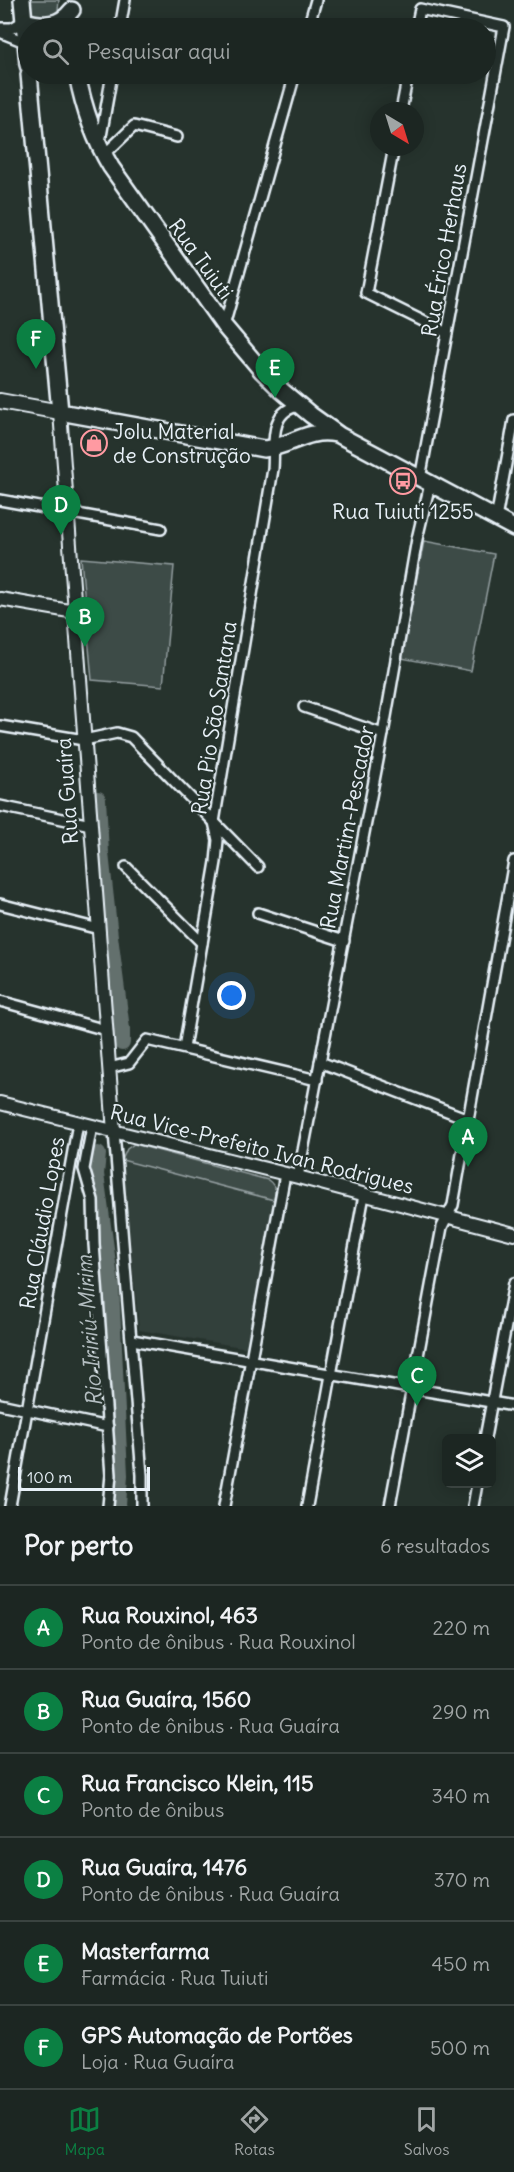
<!DOCTYPE html>
<html lang="pt">
<head>
<meta charset="utf-8">
<style>
  body { margin:0; font-family:Delius,sans-serif; background:#29322f; color:#f1f3f6 }
  .controls { position:absolute; right:18px; bottom:18px; display:grid; overflow:hidden; border-radius:9px; box-shadow:0 3px 15px #0003 }
  .controls button { width:54px; height:54px; display:grid; place-items:center; padding:0; border:0; border-bottom:2px solid #3a4340; background:#1c2622; color:#f1f3f6; font:30px sans-serif }
  .compass { position:absolute; left:370px; top:102px; width:54px; height:54px; border-radius:50%; background:#1c2622; box-shadow:0 3px 15px #0003; rotate:142deg }
  .scale { position:absolute; left:18px; bottom:15px; width:132px; box-sizing:border-box; padding-left:6px; border:3px solid #e8f1f8; border-top:0; font-size:16px; line-height:21px; white-space:nowrap; color:#e8f1f8; -webkit-text-stroke:4px #26332d; paint-order:stroke }
  .you { position:absolute; left:232px; top:996px; width:21px; height:21px; margin:-15px; border:4px solid #fff; border-radius:50%; background:#1a73e8; box-shadow:0 0 0 9px #1a73e833 }
  .badge { display:grid; place-items:center; width:39px; height:39px; border-radius:50%; background:#0b8043; color:#fff; font-size:20px; font-weight:700 }
  .pin { position:absolute; translate:-50% -50px; filter:drop-shadow(0 2px 3px #0008) }
  .pin::after { content:''; position:absolute; top:32px; width:21px; height:18px; background:inherit; clip-path:polygon(0 0,100% 0,50% 100%) }
  .list { margin:0; padding:0; list-style:none }
  h2 { display:flex; justify-content:space-between; align-items:center; height:78px; margin:0; padding:0 24px; font-size:26px }
  h2 small { font-size:20px; font-weight:400; color:#a0a5a5 }
  .list li { display:grid; grid-template-columns:39px 1fr auto; gap:18px; align-items:center; box-sizing:border-box; height:84px; padding:0 24px; border-top:2px solid #3a4340 }
  .list b { display:block; font-size:22px; white-space:nowrap }
  .list p { margin:0; font-size:20px; white-space:nowrap; color:#a0a5a5 }
  .list em { font-size:20px; font-style:normal; color:#a0a5a5 }
  .icon { flex:none; width:33px; height:33px; fill:none; stroke:currentColor; stroke-width:2; stroke-linecap:round; stroke-linejoin:round }
  .map { position:relative; flex:none; width:514px; height:1506px; overflow:hidden }
  .search { position:absolute; background:#1c2622; box-shadow:0 3px 15px #0003; left:18px; right:18px; top:18px; height:66px; display:flex; align-items:center; gap:15px; box-sizing:border-box; padding:0 21px; border-radius:33px; color:#a0a5a5; font-size:22px }
  .sheet { height:582px; background:#1c2622 }
  nav { display:flex; justify-content:space-around; align-items:center; box-sizing:border-box; height:84px; border-top:2px solid #3a4340; background:#1c2622; font-size:16px; color:#a0a5a5 }
  nav a { display:grid; justify-items:center; gap:3px }
  nav .on { color:#0b8043 }
  .map>svg:first-child { display:block }
  .built { fill:#333f3a }
  .green { fill:#3e4b47; stroke:#939ea0; stroke-width:1.5 }
  .lines { fill:none; stroke-linecap:round; stroke-linejoin:round }
  .river { stroke:#636f6d; stroke-width:16 }
  .minor-casing { stroke:#e8f1f8; stroke-width:14 }
  .tertiary-casing { stroke:#e8f1f8; stroke-width:16 }
  .secondary-casing { stroke:#e8f1f8; stroke-width:18 }
  .primary-casing { stroke:#e8f1f8; stroke-width:20 }
  .minor { stroke:#26332d; stroke-width:9 }
  .tertiary { stroke:#26332d; stroke-width:12 }
  .secondary { stroke:#26332d; stroke-width:14 }
  .primary { stroke:#26332d; stroke-width:15 }
  .labels { text-anchor:middle; dominant-baseline:central; stroke-width:4.5; stroke-linejoin:round; paint-order:stroke }
  .street-label { font-size:21px; fill:#e8f1f8; stroke:#26332d }
  .poi-label { font-size:21px; fill:#e8f1f8; stroke:#26332d; text-anchor:start }
  .water-label { font-size:22px; font-style:italic; fill:#b3bdc0; stroke:#26332d }
</style>
</head>
<body>
<div class="map">
<svg width="514" height="1506" viewBox="0 0 514 1506">
  <rect width="100%" height="100%" fill="#26332d"/>
  <filter id="ink" filterUnits="userSpaceOnUse"><feTurbulence type="fractalNoise" baseFrequency=".0167" numOctaves="2"/><feDisplacementMap in="SourceGraphic" scale="12" xChannelSelector="R" yChannelSelector="G"/><feConvolveMatrix kernelMatrix="1 2 1 2 8 2 1 2 1" color-interpolation-filters="sRGB"/></filter>
  <g filter="url(#ink)">
    <path class="built" d="M 122,1160 L 274,1200 L 247,1348 L 139,1330 Z"/>
    <g class="green">
      <path d="M 27,0 L 59,0 L 58,10 L 51,18 L 35,18 L 28,9 Z"/>
      <path d="M 424,541 L 494,554 L 471,671 L 401,658 Z"/>
      <path d="M 81,558 L 174,566 L 163,686 L 92,680 Z"/>
      <path d="M 134,1144 L 268,1180 C 275,1185 277,1192 274,1200 L 122,1160 L 127,1149 Z"/>
    </g>
    <g class="lines">
      <g class="river">
        <path d="M 98,799 L 101,853 L 110,936 L 122,1029 L 122,1043"/>
        <path d="M 98,1154 L 96,1174 L 111,1285 L 120,1475 L 118,1506"/>
      </g>
      <defs>
        <g id="minor">
          <path d="M 0,28 L 12,28 L 24,21"/>
          <path d="M 120,28 L 125,0"/>
          <path d="M 308,28 L 316,0"/>
          <path d="M 416,28 L 420,9 L 504,27 L 420,479"/>
          <path d="M 0,32 L 27,43"/>
          <path d="M 401,111 L 408,74"/>
          <path d="M 100,142 L 112,74"/>
          <path d="M 394,147 L 366,293 L 447,333"/>
          <path d="M 104,155 L 134,126 L 177,137"/>
          <path d="M 224,326 L 295,74"/>
          <path d="M 0,500 L 161,529"/>
          <path d="M 496,519 L 514,420"/>
          <path d="M 304,707 L 383,734"/>
          <path d="M 0,726 L 84,740 L 117,733 L 131,737 L 258,867"/>
          <path d="M 0,806 L 91,825"/>
          <path d="M 126,867 L 202,943"/>
          <path d="M 0,904 L 99,929"/>
          <path d="M 258,913 L 344,941"/>
          <path d="M 0,1001 L 106,1030"/>
          <path d="M 184,1048 L 216,862 L 218,840 L 214,822 L 273,469 C 275,446 268,409 300,406"/>
          <path d="M 320,1062 L 468,1119"/>
          <path d="M 109,1068 L 129,1063 L 147,1040 L 317,1080"/>
          <path d="M 92,1126 L 84,1169 L 93,1200 L 94,1244 L 111,1475 L 108,1506"/>
          <path d="M 114,1132 L 142,1475 L 142,1506"/>
          <path d="M 298,1177 L 383,734 L 417,539 L 430,484"/>
          <path d="M 132,1340 L 514,1406"/>
          <path d="M 0,1404 L 108,1427"/>
          <path d="M 485,1438 L 514,1283"/>
          <path d="M 10,1506 L 78,1123"/>
          <path d="M 224,1506 L 285,1174"/>
          <path d="M 307,1506 L 364,1195"/>
          <path d="M 390,1506 L 442,1227 L 453,1205 L 514,861"/>
          <path d="M 473,1506 L 477,1484"/>
        </g>
        <g id="tertiary">
          <path d="M 60,412 L 114,1132"/>
          <path d="M 0,599 L 75,612"/>
          <path d="M 0,1103 L 298,1177 L 514,1234"/>
        </g>
        <path id="secondary" d="M 0,401 L 60,412"/>
        <g id="primary">
          <path d="M 22,0 L 28,65"/>
          <path d="M 24,21 C 43,26 59,27 72,10"/>
          <path d="M 29,74 L 60,412 L 264,449 C 291,447 306,428 336,434"/>
          <path d="M 77,74 C 83,105 94,139 111,167 L 224,326 L 262,371 L 281,390 L 311,415 L 339,435 L 514,528"/>
        </g>
      </defs>
      <use href="#minor" class="minor-casing"/>
      <use href="#tertiary" class="tertiary-casing"/>
      <use href="#secondary" class="secondary-casing"/>
      <use href="#primary" class="primary-casing"/>
      <use href="#minor" class="minor"/>
      <use href="#tertiary" class="tertiary"/>
      <use href="#secondary" class="secondary"/>
      <use href="#primary" class="primary"/>
    </g>
  </g>
  <defs>
    <symbol id="shop-ring" viewBox="-11 -11 22 22"><circle r="9.5" fill="#26332d" stroke="#ff9aa2" stroke-width="1.5"/><path d="M-5-2.5h2.3a2.7 3.5 0 0 1 5.4 0H5L5.5 6h-11ZM-1.5-2.5h3a1.5 2.3 0 0 0-3 0Z" fill="#ff9aa2"/></symbol>
    <symbol id="bus-ring" viewBox="-11 -11 22 22"><circle r="9.5" fill="#26332d" stroke="#ff9aa2" stroke-width="1.5"/><path d="M-5-6H5V4H4V6H2V4H-2V6H-4V4H-5ZM-3.5-4V0h7V-4ZM-3.5 1.2v1.5H-2V1.2ZM2 1.2v1.5H3.5V1.2Z" fill="#ff9aa2"/></symbol>
  </defs>
  <g fill-rule="evenodd">
    <use href="#shop-ring" x="79" y="428" width="30" height="30"/>
    <use href="#bus-ring" x="388" y="466" width="30" height="30"/>
  </g>
  <g class="labels">
    <g class="street-label">
      <text transform="translate(444 250) rotate(-80)">Rua Érico Herhaus</text>
      <text transform="translate(201 259) rotate(54)">Rua Tuiuti</text>
      <text transform="translate(214 718) rotate(-81)">Rua Pio São Santana</text>
      <text transform="translate(67 791) rotate(-94)">Rua Guaíra</text>
      <text transform="translate(347 827) rotate(-79)">Rua Martim-Pescador</text>
      <text transform="translate(262 1149) rotate(14)">Rua Vice-Prefeito Ivan Rodrigues</text>
      <text transform="translate(42 1223) rotate(-80)">Rua Cláudio Lopes</text>
    </g>
    <g class="poi-label">
      <text x="113" y="431">Jolu Material<tspan x="113" dy="24">de Construção</tspan></text>
      <text x="403" y="511" text-anchor="middle">Rua Tuiuti 1255</text>
    </g>
    <g class="water-label">
      <text transform="translate(89 1331) rotate(-94)">Rio Iririú-Mirim</text>
    </g>
  </g>
</svg>
<div class="controls">
<button><svg class="icon" aria-label="layers" viewBox="0 0 24 24"><path d="M12 4l9 5-9 5-9-5zM3 14l9 5 9-5"/></svg></button>
</div>
<svg class="compass" viewBox="-18 -18 36 36"><path d="M0-13l5 13h-10z" fill="#e53935"/><path d="M0 13l5-13h-10z" fill="#a0a5a5"/></svg>
<div class="scale">100 m</div>
<div class="you"></div>
<div class="pin badge" style="left:468px;top:1167px">A</div>
<div class="pin badge" style="left:85px;top:647px">B</div>
<div class="pin badge" style="left:417px;top:1406px">C</div>
<div class="pin badge" style="left:61px;top:535px">D</div>
<div class="pin badge" style="left:275px;top:398px">E</div>
<div class="pin badge" style="left:36px;top:369px">F</div>
<div class="search"><svg class="icon" aria-label="search" viewBox="0 0 24 24"><circle cx="10" cy="10" r="6"/><path d="M15 15l6 6"/></svg>Pesquisar aqui</div>
</div>
<section class="sheet">
<h2>Por perto<small>6 resultados</small></h2>
<ul class="list">
<li><span class="badge">A</span><div><b>Rua Rouxinol, 463</b><p>Ponto de ônibus · Rua Rouxinol</p></div><em>220 m</em></li>
<li><span class="badge">B</span><div><b>Rua Guaíra, 1560</b><p>Ponto de ônibus · Rua Guaíra</p></div><em>290 m</em></li>
<li><span class="badge">C</span><div><b>Rua Francisco Klein, 115</b><p>Ponto de ônibus</p></div><em>340 m</em></li>
<li><span class="badge">D</span><div><b>Rua Guaíra, 1476</b><p>Ponto de ônibus · Rua Guaíra</p></div><em>370 m</em></li>
<li><span class="badge">E</span><div><b>Masterfarma</b><p>Farmácia · Rua Tuiuti</p></div><em>450 m</em></li>
<li><span class="badge">F</span><div><b>GPS Automação de Portões</b><p>Loja · Rua Guaíra</p></div><em>500 m</em></li>
</ul>
</section>
<nav>
<a class="on"><svg class="icon" aria-label="map" viewBox="0 0 24 24"><path d="M3 6l6-2 6 2 6-2v14l-6 2-6-2-6 2zM9 4v14M15 6v14"/></svg>Mapa</a>
<a><svg class="icon" aria-label="directions" viewBox="0 0 24 24"><path d="M12 3l9 9-9 9-9-9zM9 14v-3h6M13 9l2 2-2 2"/></svg>Rotas</a>
<a><svg class="icon" aria-label="saved" viewBox="0 0 24 24"><path d="M7 4h10v16l-5-4-5 4z"/></svg>Salvos</a>
</nav>
</body>
</html>
